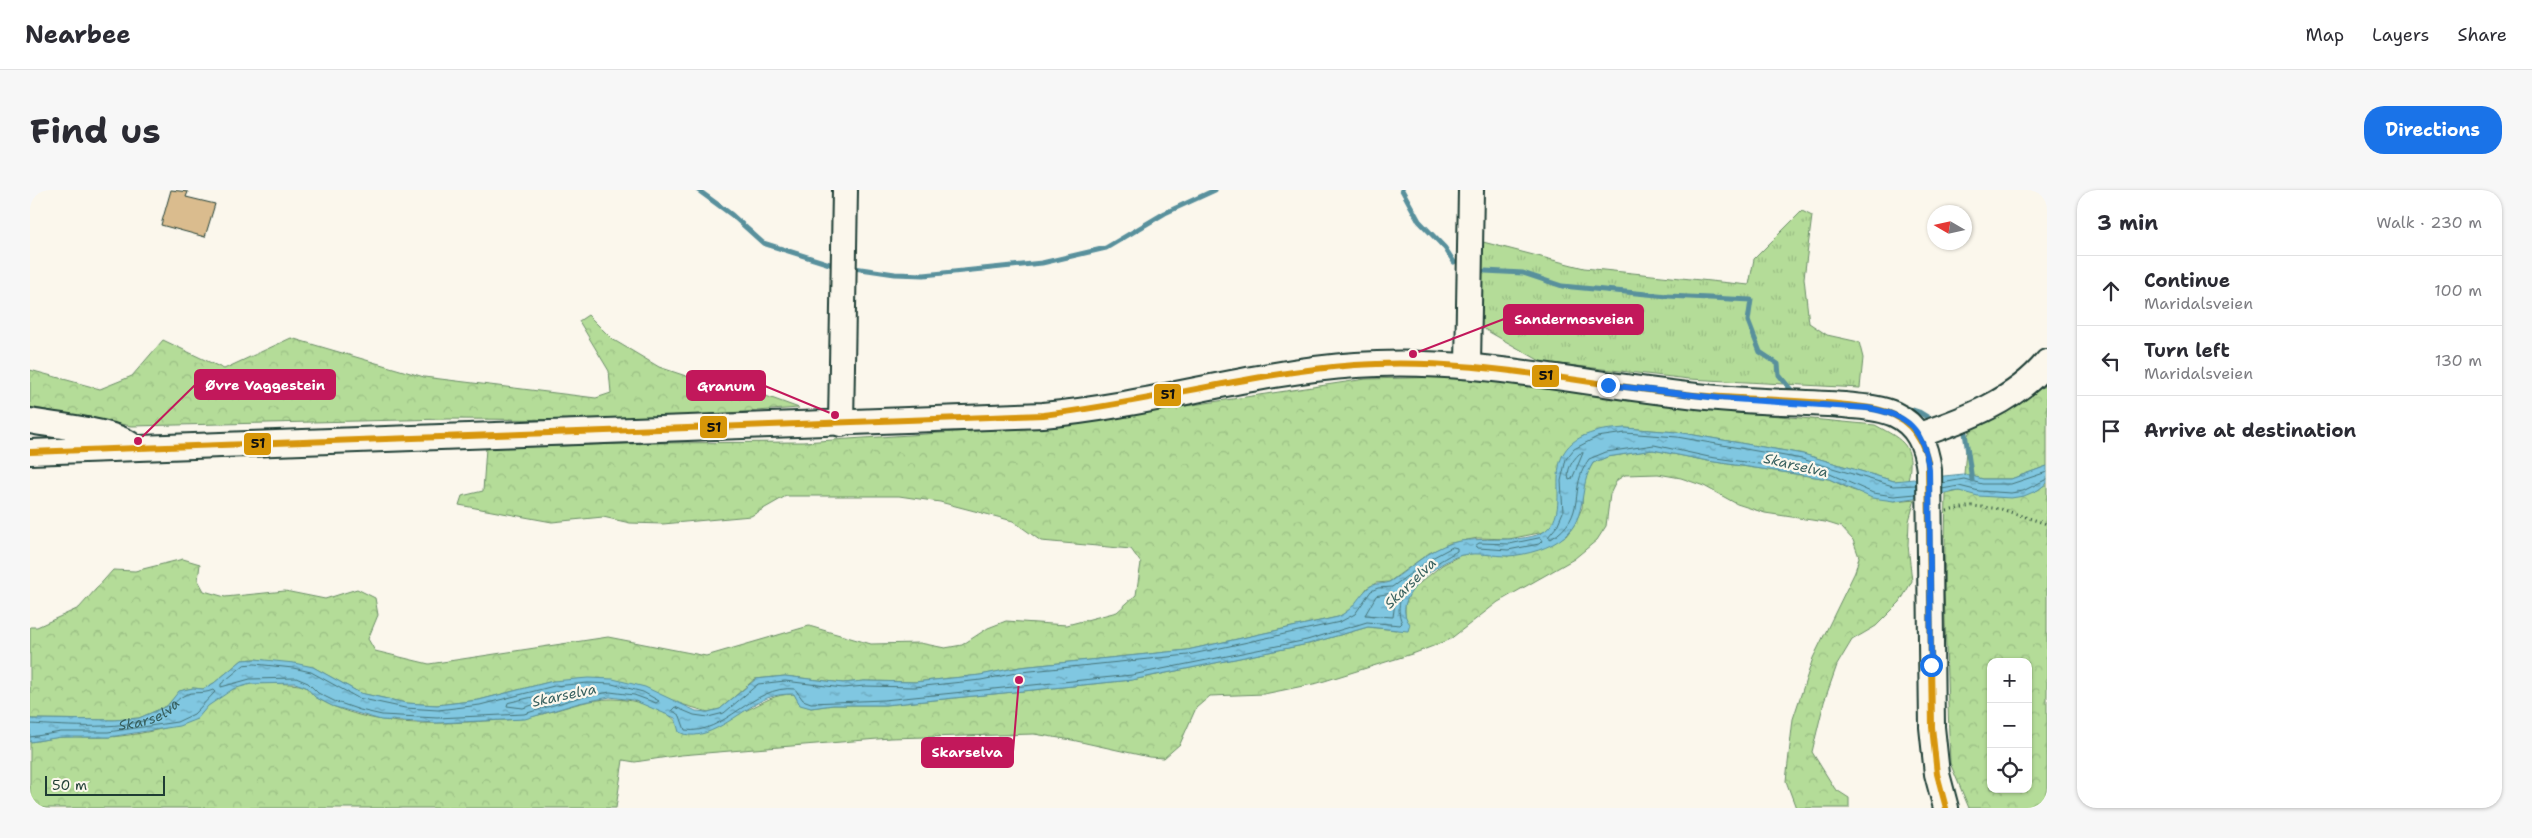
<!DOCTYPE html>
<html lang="en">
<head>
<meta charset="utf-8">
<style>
  body { margin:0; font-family:"Shantell Sans",sans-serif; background:#f7f7f7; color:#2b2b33 }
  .controls { position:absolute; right:15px; bottom:15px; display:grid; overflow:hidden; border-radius:10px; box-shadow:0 1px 4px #0004 }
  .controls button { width:45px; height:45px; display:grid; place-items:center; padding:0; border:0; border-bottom:1px solid #e1e1e2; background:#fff; color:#2b2b33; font:25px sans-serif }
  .compass { position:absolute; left:1897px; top:15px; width:45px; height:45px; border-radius:50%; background:#fff; box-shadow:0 1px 4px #0004; rotate:279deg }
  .scale { position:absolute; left:15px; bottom:12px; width:120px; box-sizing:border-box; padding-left:5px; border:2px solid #1f3d34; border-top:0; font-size:14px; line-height:18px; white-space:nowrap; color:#1f3d34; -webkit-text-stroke:4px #fbf7ec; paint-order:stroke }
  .stop { position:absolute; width:15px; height:15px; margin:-11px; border:4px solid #1a73e8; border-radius:50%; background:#fff }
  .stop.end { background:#1a73e8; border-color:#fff; box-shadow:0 1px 5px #0008 }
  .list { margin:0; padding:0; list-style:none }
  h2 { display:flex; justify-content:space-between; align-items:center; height:65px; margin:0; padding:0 20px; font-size:21px }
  h2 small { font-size:16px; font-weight:400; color:#7c7c81 }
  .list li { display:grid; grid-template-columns:32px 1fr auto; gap:15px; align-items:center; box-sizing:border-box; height:70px; padding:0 20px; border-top:1px solid #e1e1e2 }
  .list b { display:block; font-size:19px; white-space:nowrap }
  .list p { margin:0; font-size:16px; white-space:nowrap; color:#7c7c81 }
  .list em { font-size:16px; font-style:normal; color:#7c7c81 }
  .icon { flex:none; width:28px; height:28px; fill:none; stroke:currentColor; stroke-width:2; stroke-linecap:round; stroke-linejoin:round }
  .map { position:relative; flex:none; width:2017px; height:618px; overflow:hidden; border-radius:20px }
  header { display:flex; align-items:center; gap:30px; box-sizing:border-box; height:70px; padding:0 25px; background:#fff; border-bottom:1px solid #e1e1e2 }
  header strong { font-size:24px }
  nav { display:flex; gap:28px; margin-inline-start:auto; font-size:18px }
  .intro { display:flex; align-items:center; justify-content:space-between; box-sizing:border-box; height:120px; padding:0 30px }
  h1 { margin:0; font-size:35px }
  .button { padding:12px 22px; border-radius:20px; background:#1a73e8; color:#fff; font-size:18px; font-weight:700 }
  main { display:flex; gap:30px; padding:0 30px }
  aside { flex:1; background:#fff; border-radius:20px; box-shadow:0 1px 4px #0004 }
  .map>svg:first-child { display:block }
  .grass { fill:url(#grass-tufts); stroke:#6a8c66 }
  .forest { fill:url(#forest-crowns); stroke:#6a8c66; fill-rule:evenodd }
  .water { fill:url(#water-ripples); stroke:#59909c }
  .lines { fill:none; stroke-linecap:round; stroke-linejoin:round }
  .shore { stroke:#467479; stroke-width:1 }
  .stream { stroke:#59909c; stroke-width:5 }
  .building { fill:#dabc8e; stroke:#1f3d34 }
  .minor-casing { stroke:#1f3d34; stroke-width:28 }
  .path { stroke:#1f3d34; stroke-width:3; stroke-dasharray:1 4; stroke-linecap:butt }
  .minor { stroke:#fbf7ec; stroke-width:24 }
  .bus-1-casing { stroke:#fbf7ec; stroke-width:10 }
  .bus-1 { stroke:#d79608; stroke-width:6 }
  .route { stroke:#1a73e8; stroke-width:6 }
  .labels { text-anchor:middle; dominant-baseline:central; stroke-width:4.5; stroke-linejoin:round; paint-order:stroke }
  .water-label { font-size:14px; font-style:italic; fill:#37605f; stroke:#fbf7ec }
  .leader { fill:none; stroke:#c2185b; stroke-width:2 }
  .callout-dot { fill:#c2185b; stroke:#fbf7ec; stroke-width:2 }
  .callout { fill:#c2185b; stroke:#c2185b; stroke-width:2 }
  .callout-label { font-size:14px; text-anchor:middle; font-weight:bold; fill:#fff }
  .line-badge { stroke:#fbf7ec; stroke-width:2 }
  .pale-badge-label { font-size:14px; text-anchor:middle; font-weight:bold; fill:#111 }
</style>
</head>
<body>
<header>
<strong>Nearbee</strong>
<nav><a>Map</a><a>Layers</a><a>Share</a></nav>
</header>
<div class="intro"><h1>Find us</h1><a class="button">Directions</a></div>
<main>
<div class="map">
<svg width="2017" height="618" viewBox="0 0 2017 618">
  <defs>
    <pattern id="grass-tufts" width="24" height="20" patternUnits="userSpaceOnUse" patternTransform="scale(1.25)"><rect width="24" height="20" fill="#b4dc98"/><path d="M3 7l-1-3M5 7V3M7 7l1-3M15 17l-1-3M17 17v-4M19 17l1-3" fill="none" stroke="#9abe84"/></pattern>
    <pattern id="forest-crowns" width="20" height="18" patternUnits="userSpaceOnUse" patternTransform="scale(1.25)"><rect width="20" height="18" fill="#b4dc98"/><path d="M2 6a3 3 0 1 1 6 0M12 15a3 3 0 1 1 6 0" fill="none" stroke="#9abe84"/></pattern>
    <pattern id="water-ripples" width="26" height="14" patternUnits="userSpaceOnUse" patternTransform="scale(1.25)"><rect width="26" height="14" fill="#80c7e1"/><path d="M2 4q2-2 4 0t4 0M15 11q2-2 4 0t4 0" fill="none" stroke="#68a3b7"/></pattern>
  </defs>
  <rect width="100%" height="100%" fill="#fbf7ec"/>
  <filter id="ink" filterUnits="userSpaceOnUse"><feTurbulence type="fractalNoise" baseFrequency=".02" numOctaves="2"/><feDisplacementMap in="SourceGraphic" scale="10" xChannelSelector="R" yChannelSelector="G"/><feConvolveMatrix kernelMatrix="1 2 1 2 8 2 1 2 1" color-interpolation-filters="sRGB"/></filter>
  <g filter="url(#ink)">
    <path class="grass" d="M 1772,21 L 1782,26 L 1774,88 L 1779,133 L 1797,145 L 1829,152 L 1833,168 L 1830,198 L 1659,189 L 1512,172 L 1447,135 L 1453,52 L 1554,78 L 1719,95 L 1724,69 Z"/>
    <g class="forest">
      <path d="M 558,125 L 582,149 L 629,177 L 668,190 L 722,201 L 769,218 L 598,230 L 418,229 L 101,236 L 0,217 L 0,180 L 70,199 L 102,186 L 133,150 L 194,179 L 261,148 L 394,187 L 566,208 L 581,203 L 579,181 L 549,131 Z"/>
      <path d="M 1420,187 L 1519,198 L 1643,216 L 1845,235 C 1875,251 1885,256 1878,291 L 1864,291 L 1773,264 L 1647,242 L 1595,238 L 1553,246 L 1541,256 L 1532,267 L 1529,321 L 1523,334 L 1514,342 L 1479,349 L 1448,348 L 1421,353 L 1399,363 L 1359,392 L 1346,393 L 1337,398 L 1321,420 L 1308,427 L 1157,460 L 990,477 L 951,485 L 885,492 L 834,491 L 813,493 L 755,486 L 725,489 L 690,519 L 678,522 L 651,514 L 523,491 L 449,510 L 407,515 L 376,513 L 330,503 L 283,477 L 225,469 L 212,470 L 184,493 L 173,499 L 163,498 L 150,501 L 137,516 L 109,528 L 84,530 L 0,529 L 0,437 L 7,437 L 49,418 L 83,380 L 105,381 L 153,369 L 170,374 L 168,390 L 174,401 L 195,407 L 255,401 L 295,409 L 327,399 L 345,408 L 348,425 L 338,449 L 345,461 L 399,474 L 578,447 L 676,466 L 779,436 L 841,454 L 890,453 L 915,458 L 932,455 L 958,438 L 976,431 L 1037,435 L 1087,422 L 1106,405 L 1111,373 L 1101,359 L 1011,351 L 983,331 L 910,312 L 869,306 L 756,306 L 721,326 L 633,334 L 600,333 L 573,327 L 522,332 L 429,315 L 432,306 L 453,301 L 456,258 L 627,253 L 773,252 L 956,240 L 1062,230 L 1336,189 Z"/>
      <path d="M 2017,195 L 2017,276 L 1981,289 L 1953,289 L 1934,284 L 1937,247 L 1945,230 Z"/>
      <path d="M 1623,260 L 1678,271 L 1799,289 L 1822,300 L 1864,311 L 1885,309 L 1879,331 L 1878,355 L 1882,391 L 1870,412 L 1846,436 L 1822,450 L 1807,475 L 1794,512 L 1782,562 L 1805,599 L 1819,608 L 1819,618 L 1766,618 L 1756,591 L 1763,529 L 1783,468 L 1825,382 L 1829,367 L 1823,350 L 1811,337 L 1795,332 L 1735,323 L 1707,314 L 1674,296 L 1651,288 L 1628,284 L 1595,285 L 1587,290 L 1580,304 L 1576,336 L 1567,350 L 1544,369 L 1468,412 L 1419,450 L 1385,463 L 1288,493 L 1234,504 L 1180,506 L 1166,518 L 1150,554 L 1134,568 L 1119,567 L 1042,550 L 1004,544 L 860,548 L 651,565 L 605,572 L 593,570 L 586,618 L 0,618 L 0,552 C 11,551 23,547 34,547 C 49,546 64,548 79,547 C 107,545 137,539 164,529 C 170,527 173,521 177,516 C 189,505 205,496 220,494 C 231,493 265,493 273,496 C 279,498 282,505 287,508 C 300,516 315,521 329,525 C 376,538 428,532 476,530 C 533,527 563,494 623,517 C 635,522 644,526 649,537 C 671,532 696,528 717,520 C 735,512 743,504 764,504 L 770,514 L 781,518 L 803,515 L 855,515 L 1102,490 L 1278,454 L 1338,437 L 1366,440 L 1375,428 L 1375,415 L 1380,401 L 1412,375 L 1431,365 L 1448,363 L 1478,366 L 1536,346 L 1544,335 L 1552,318 L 1553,292 L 1563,273 L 1577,267 Z"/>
      <path d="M 2017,293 L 2017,618 L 1939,618 L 1920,573 L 1914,400 L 1916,304 L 1929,301 L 2008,300 ZM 1961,472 L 1998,472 L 1998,599 L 1961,599 Z"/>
    </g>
    <path class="water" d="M 1595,238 L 1647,242 L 1773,264 L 1864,291 L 1934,284 L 1953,289 L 1981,289 L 2017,276 L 2017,293 L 2008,300 L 1994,306 L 1981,308 L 1948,306 L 1929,301 L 1864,311 L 1842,308 L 1799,289 L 1678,271 L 1623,260 L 1577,267 L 1563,273 C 1548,296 1558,326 1535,346 C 1521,358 1497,365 1478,366 C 1463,366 1448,362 1432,365 C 1410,370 1358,408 1380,434 L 1378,441 L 1338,437 L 1278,454 L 1102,490 L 855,515 L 803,515 L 781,518 L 770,515 L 764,504 C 753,504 743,505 733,510 C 711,520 675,556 649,542 L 645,528 L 603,510 L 580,507 L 549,513 L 495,529 L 407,533 L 351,530 L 302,516 L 285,507 L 276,497 L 265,493 L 221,494 L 203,499 L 178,516 L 167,529 L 149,536 L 79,547 L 31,547 L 0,552 L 0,529 L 84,530 L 109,528 L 137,516 L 149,501 L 163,498 L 173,499 L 184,493 L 212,470 L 225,469 L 264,473 L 283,477 L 330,503 L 376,513 L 407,515 L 449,510 L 523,491 L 558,488 L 583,489 L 615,497 L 666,521 L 678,522 L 690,519 L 726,489 L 755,486 L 813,493 L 834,491 L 885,492 L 950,485 L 990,477 L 1157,460 L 1308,427 C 1326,417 1324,412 1337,399 C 1344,391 1354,396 1361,391 C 1381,378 1398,360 1422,353 C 1448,345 1495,355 1515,341 C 1547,317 1501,259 1565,242 C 1574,239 1585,239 1595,238 Z"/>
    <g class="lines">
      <g class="shore">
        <path d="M 1553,263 L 1542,289 L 1539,290 C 1536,280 1542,271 1549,264 Z"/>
        <path d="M 1912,293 L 1934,289 L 1952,294 L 1981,294 L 2017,282"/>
        <path d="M 1886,295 L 1863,296 L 1772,269 L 1647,247 L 1595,243 L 1567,247 L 1544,259 L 1536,269 L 1531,291 L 1533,322 L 1527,336 L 1518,347 L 1521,349 C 1559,325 1537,299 1559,269 L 1576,262 L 1624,255 L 1679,267 L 1800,284 L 1843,303 L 1864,306 L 1886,304"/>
        <path d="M 1912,299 L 1929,296 L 1949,301 L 1981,303 L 1993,301 L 2017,289"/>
        <path d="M 1510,348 L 1512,351 L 1509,354 L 1478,360 L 1448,358 L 1445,356 L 1449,353 L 1479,354 Z"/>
        <path d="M 1423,357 L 1427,358 L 1427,361 C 1403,376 1357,397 1372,433 L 1370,435 L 1337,432 L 1277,450 L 1102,485 L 854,510 L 781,513 L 773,510 L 765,499 C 723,494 694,546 655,540 L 650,526 L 642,520 L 645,517 L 664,525 L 678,527 L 694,523 L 728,494 L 755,491 L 813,498 L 835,496 L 885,497 L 951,490 L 991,482 L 1158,465 L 1310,432 L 1325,424 L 1341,401 L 1348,398 L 1362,397 L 1402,368 Z"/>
        <path d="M 1364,403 L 1366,405 L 1363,427 L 1335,425 L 1346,406 Z"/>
        <path d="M 225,474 L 263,478 L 281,482 L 328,508 L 375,518 L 408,520 L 450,515 L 524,496 L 558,493 L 582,494 L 613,502 L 629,511 L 626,513 L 604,505 L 580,502 L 547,508 L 494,524 L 407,528 L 352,525 L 330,520 L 304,511 L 288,503 L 278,493 L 266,488 L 220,489 L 191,497 L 191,494 L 214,475 Z"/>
        <path d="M 525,502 L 532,502 L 534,505 L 493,518 L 477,516 L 478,513 Z"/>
        <path id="s1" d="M 0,534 C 37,536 97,541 130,525 C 141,520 145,510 153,506 C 163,500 172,505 183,500 L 185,502 L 164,524 L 147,532 L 78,542 L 31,542 L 0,547"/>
      </g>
      <g class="stream">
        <path d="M 668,0 L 702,25 L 733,53 L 806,76"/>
        <path d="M 1372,0 L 1389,31 L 1415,58 L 1424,72"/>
        <path d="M 824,78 L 865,84 L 894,85 L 1012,73 L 1076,58 L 1135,23 L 1185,0"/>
        <path d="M 1455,81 L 1493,83 L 1532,96 L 1638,106 L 1721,110 L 1718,131 L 1730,162 L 1748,174 L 1749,185 L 1762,201 L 1767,202"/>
        <path d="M 1874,217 L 1889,222 L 1902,230 L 1905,229"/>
        <path d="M 1934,236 L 1942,290"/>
      </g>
    </g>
    <path class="building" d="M 141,0 L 158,2 L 156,7 L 185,14 L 175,47 L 131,35 Z"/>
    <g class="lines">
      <defs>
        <g id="minor">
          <path d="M 1438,175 L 1441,0"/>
          <path d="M 0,231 C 25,236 83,240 101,255"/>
          <path d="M 811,234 L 815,0"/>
          <path d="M 1889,245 C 1936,229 1985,211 2017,172"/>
          <path d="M 0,262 L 1013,225 C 1118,216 1221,182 1326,175 C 1448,166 1567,198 1688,208 C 1730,212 1772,212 1814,215 C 1830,217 1849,217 1864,224 C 1888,235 1896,256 1899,280 L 1902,537 L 1907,584 L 1916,618"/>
        </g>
      </defs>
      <use href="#minor" class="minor-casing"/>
      <path class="path" d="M 1917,321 L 1942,316 L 1971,319 L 2017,334"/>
      <use href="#minor" class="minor"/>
      <defs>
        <path id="bus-1" d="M 0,262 L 1013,225 C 1118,213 1220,183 1325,175 C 1433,167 1538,191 1644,203 C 1711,211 1779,208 1846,219 C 1875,225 1891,243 1898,271 L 1902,537 L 1907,584 L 1916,618"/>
      </defs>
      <use href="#bus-1" class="bus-1-casing"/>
      <use href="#bus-1" class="bus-1"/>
    </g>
  </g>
  <g class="lines" filter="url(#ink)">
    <path class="route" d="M 1578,195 L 1688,208 L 1837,218 C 1878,224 1894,240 1899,280 L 1901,475"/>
  </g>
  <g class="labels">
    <g class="water-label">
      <text transform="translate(1766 275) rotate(13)">Skarselva</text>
      <text transform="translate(1380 393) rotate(-44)">Skarselva</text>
      <text transform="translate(534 505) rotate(-12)">Skarselva</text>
      <text stroke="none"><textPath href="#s1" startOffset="121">Skarselva</textPath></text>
    </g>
  </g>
  <path class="leader" d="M1383 164L1474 129M108 251L165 195M805 225L735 196M989 490L983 562"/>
  <g class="callout-dot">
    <circle cx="1383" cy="164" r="5"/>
    <circle cx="108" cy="251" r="5"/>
    <circle cx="805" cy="225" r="5"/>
    <circle cx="989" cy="490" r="5"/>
  </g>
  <g class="callout">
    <rect x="1474" y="115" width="139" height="29" rx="5"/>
    <rect x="165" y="180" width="140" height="29" rx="5"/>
    <rect x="657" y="181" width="78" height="29" rx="5"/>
    <rect x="892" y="548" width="91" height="29" rx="5"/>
  </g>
  <g class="callout-label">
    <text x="1544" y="134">Sandermosveien</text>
    <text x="235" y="200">Øvre Vaggestein</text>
    <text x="696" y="201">Granum</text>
    <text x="937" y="567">Skarselva</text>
  </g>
  <g class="line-badge">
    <rect x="1501" y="174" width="29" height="24" rx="5" fill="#d79608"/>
    <rect x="1123" y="193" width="29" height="24" rx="5" fill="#d79608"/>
    <rect x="669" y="225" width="29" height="24" rx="5" fill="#d79608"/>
    <rect x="213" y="242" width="29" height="24" rx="5" fill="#d79608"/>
  </g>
  <g class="pale-badge-label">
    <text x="1516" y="190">51</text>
    <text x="1138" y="209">51</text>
    <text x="684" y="242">51</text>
    <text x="228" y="258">51</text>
  </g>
</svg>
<div class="controls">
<button>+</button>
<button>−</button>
<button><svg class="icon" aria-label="locate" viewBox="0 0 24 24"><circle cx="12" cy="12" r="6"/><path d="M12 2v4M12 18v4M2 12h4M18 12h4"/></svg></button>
</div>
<svg class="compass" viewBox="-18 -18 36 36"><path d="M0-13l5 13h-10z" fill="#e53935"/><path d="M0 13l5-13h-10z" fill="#7c7c81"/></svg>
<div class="scale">50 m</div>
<div class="stop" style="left:1901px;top:475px"></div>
<div class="stop end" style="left:1578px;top:195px"></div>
</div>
<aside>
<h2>3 min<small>Walk · 230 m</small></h2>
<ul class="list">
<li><svg class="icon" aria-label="ahead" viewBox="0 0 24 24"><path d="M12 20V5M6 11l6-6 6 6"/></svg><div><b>Continue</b><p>Maridalsveien</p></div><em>100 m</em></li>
<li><svg class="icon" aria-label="left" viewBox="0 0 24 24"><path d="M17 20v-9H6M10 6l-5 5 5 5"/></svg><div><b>Turn left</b><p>Maridalsveien</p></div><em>130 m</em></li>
<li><svg class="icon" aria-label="arrive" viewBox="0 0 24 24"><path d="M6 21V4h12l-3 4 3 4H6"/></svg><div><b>Arrive at destination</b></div></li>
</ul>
</aside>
</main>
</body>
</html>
